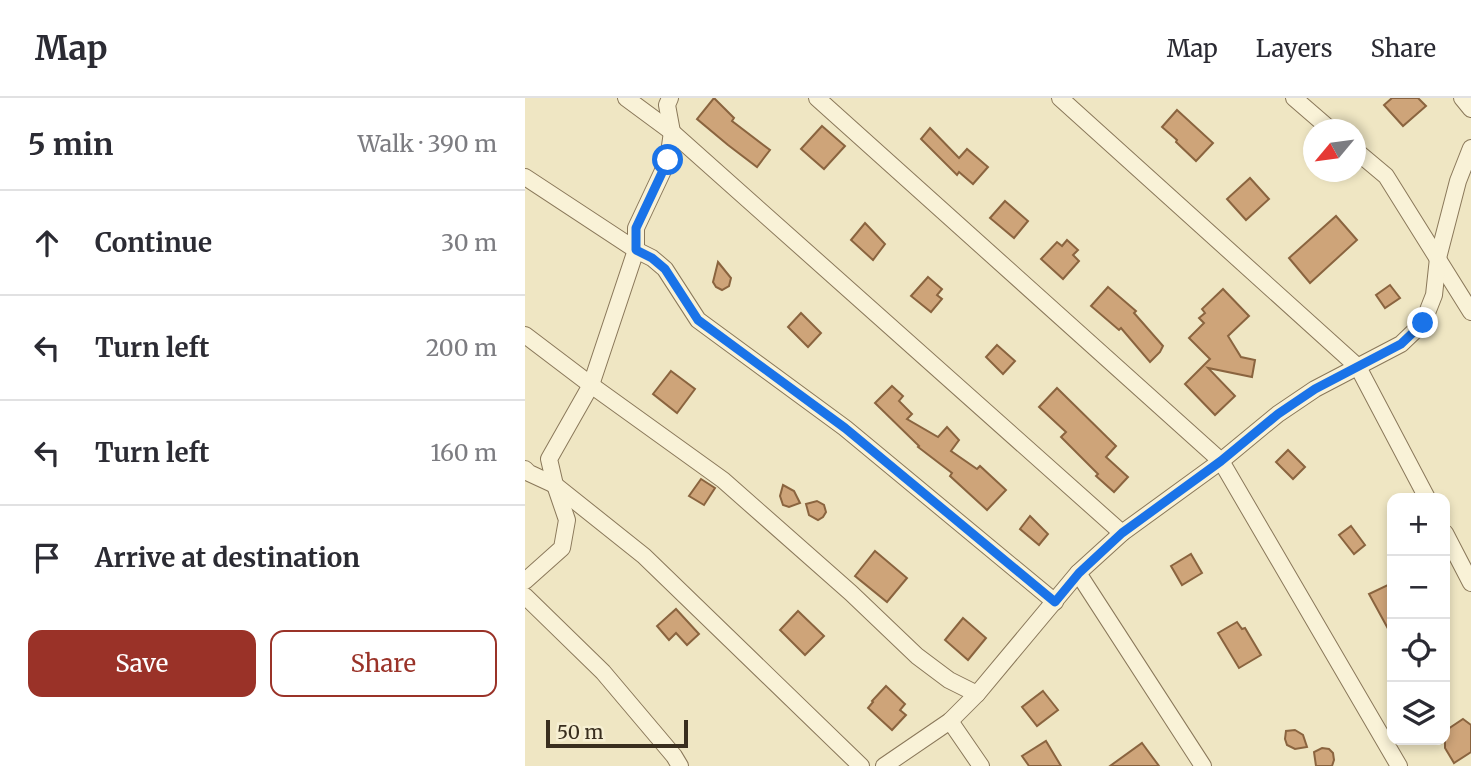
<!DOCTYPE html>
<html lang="en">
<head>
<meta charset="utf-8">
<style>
  body { margin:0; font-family:Merriweather,serif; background:#f7f7f7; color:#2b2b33 }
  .controls { position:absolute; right:21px; bottom:21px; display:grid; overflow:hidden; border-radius:14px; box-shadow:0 4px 10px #0003 }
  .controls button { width:63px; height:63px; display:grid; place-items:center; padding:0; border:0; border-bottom:2px solid #e1e1e2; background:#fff; color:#2b2b33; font:35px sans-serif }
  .compass { position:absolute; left:778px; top:21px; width:63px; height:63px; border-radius:50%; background:#fff; box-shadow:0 4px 10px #0003; rotate:241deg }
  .scale { position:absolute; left:21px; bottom:18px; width:142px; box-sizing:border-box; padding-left:7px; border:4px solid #392e1e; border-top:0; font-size:19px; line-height:24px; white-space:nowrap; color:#392e1e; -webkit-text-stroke:5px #f6efd3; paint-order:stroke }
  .stop { position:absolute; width:21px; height:21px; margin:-16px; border:5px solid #1a73e8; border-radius:50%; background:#fff }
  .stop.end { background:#1a73e8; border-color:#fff; box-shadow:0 2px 7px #0008 }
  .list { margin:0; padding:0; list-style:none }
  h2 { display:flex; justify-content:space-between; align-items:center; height:91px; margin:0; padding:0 28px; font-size:30px }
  h2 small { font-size:23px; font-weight:400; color:#7c7c81 }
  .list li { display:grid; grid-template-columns:46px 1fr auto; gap:21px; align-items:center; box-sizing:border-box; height:105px; padding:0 28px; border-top:2px solid #e1e1e2 }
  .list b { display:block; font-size:26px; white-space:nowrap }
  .list em { font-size:23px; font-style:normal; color:#7c7c81 }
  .actions { display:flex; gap:14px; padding:21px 28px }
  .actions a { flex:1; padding:16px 0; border:2px solid #9a3228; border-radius:14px; text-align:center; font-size:24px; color:#9a3228 }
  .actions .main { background:#9a3228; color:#fff }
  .icon { flex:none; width:38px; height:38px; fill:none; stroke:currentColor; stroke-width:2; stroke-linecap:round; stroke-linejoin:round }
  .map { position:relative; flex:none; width:946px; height:668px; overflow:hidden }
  header { display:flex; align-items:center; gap:42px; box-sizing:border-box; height:98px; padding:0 35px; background:#fff; border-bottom:2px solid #e1e1e2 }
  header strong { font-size:33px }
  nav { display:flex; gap:38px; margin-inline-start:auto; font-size:24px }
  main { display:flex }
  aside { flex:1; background:#fff }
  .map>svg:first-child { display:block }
  .building { fill:#cea479; stroke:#8a643f; stroke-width:2 }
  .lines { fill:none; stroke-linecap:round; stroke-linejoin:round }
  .minor-casing { stroke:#8a785a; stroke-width:18 }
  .minor { stroke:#f9f2d7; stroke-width:16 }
  .route { stroke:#1a73e8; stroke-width:9 }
</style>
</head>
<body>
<header>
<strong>Map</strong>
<nav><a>Map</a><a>Layers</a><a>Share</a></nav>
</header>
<main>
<aside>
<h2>5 min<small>Walk · 390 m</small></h2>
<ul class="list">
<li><svg class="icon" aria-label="ahead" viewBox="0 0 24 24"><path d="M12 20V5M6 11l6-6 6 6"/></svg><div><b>Continue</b></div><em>30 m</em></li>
<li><svg class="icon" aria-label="left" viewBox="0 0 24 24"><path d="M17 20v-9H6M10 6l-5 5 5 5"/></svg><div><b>Turn left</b></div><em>200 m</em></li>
<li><svg class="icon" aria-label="left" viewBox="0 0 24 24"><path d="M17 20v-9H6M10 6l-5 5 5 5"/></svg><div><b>Turn left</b></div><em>160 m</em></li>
<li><svg class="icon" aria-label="arrive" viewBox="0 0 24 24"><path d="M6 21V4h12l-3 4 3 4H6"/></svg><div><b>Arrive at destination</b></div></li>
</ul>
<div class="actions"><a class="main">Save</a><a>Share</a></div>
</aside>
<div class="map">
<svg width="946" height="668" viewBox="0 0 946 668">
  <rect width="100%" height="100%" fill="#efe6c3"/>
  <g class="building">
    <path d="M 189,0 L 209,20 L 207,23 L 245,52 L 232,69 L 203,47 L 172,21 Z"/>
    <path d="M 867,0 L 893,0 L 901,8 L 878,28 L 859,7 Z"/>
    <path d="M 652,12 L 688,45 L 671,63 L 651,44 L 652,42 L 637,29 Z"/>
    <path d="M 297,28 L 320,48 L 299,71 L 276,51 Z"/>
    <path d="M 405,30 L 434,60 L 442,51 L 463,69 L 448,86 L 434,74 L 432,77 L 396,41 Z"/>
    <path d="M 725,80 L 744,101 L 721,122 L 702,101 Z"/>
    <path d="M 480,103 L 503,123 L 489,140 L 465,120 Z"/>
    <path d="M 811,118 L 832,142 L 785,185 L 764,160 Z"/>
    <path d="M 340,125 L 360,146 L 348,162 L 326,142 Z"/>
    <path d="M 542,142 L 553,152 L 548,157 L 554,163 L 538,181 L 516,161 L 532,144 L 537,148 Z"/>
    <path d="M 193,164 L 206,180 L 204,188 L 197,192 L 191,189 L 188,184 Z"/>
    <path d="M 403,179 L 417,191 L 412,197 L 417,201 L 406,214 L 386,198 Z"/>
    <path d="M 865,187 L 875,200 L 860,210 L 851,197 Z"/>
    <path d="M 583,189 L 611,213 L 609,215 L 638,248 L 635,254 L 625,264 L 596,230 L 594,232 L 566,208 Z"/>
    <path d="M 698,191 L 724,218 L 703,238 L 716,259 L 730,262 L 727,279 L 683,270 L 710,298 L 690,317 L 660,286 L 685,261 L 664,240 L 679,225 L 674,220 L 680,215 L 677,211 Z"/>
    <path d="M 276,215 L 296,235 L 283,249 L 263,229 Z"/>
    <path d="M 472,247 L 490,263 L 478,276 L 461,259 Z"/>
    <path d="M 146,273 L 170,291 L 152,315 L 128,296 Z"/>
    <path d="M 367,288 L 378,298 L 374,303 L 387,316 L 382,321 L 413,339 L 422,329 L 434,342 L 426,353 L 452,371 L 455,368 L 481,392 L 462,412 L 425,378 L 427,375 L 393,349 L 394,348 L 350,305 Z"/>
    <path d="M 532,290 L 591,348 L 581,359 L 603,379 L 589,394 L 571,378 L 573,376 L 536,339 L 541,334 L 514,309 Z"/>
    <path d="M 763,352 L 780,369 L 768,381 L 751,364 Z"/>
    <path d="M 176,381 L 190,390 L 179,407 L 164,398 Z"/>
    <path d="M 258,387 L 269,393 L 275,405 L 264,409 L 258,407 L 255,398 Z"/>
    <path d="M 292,403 L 299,407 L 301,414 L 298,419 L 293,422 L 284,417 L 281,406 Z"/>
    <path d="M 505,418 L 523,436 L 514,447 L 495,431 Z"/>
    <path d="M 826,428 L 840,447 L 829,456 L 814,437 Z"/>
    <path d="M 350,453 L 382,480 L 362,504 L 330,478 Z"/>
    <path d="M 666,456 L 677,475 L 657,487 L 646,468 Z"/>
    <path d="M 867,485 L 867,538 L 844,496 Z"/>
    <path d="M 151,511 L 174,536 L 162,547 L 151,535 L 144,542 L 132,528 Z"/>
    <path d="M 273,513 L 299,538 L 280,557 L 255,532 Z"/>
    <path d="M 438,520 L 461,540 L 443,562 L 420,542 Z"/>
    <path d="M 712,524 L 717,531 L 720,530 L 736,557 L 714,570 L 693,535 Z"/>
    <path d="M 361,588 L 380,606 L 375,612 L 381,617 L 367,632 L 343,610 L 348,604 L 347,603 Z"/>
    <path d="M 518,593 L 533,612 L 512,628 L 497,609 Z"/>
    <path d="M 938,621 L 946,627 L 946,654 L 929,665 L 920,650 L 920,633 Z"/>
    <path d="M 770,632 L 778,637 L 782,649 L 770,651 L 762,647 L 760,641 L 761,633 Z"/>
    <path d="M 521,643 L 536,668 L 504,668 L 497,658 Z"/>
    <path d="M 617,645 L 634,668 L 585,668 Z"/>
    <path d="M 797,650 L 804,651 L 808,655 L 809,662 L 807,668 L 791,668 L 789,654 Z"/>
  </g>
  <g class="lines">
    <defs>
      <g id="minor">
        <path d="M 101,0 L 147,34 L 597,435"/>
        <path d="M 292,0 L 696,363 L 874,668"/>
        <path d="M 535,0 L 833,269 L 902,400"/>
        <path d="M 769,0 L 806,32"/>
        <path d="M 937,0 L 946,11"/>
        <path d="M 830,52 L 861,78 L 946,214"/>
        <path d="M 0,79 L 111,152 L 127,160 L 140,171 L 173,222 L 320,330 L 530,504"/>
        <path d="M 0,237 L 66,287 L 198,382 L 326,495 L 392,558 L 424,582 L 452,596"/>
        <path d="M 0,371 L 4,375 L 30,387 L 119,458 L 336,668"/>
        <path d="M 920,435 L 946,485"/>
        <path d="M 553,475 L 678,668"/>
        <path d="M 0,483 L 37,450 L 42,422 L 30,387 L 24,361 L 66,287 L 111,152 L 111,130 L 143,62 L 147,34 L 142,7 L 145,0"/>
        <path d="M 0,498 L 78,574 L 149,658 L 155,668"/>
        <path d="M 425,623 L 456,668"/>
        <path d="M 359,668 L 425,623 L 452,596 L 553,475 L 597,435 L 696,363 L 753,316 L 790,291 L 876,246 L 898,225 L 909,197 L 913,160 L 933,83 L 946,50"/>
      </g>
    </defs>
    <use href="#minor" class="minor-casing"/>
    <use href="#minor" class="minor"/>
  </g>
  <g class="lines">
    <path class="route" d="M 143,62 L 111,130 L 111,152 L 127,160 L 140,171 L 173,222 L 320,330 L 530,504 L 554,475 L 597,435 L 696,363 L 753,316 L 790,291 L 876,246 L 898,225"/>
  </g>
</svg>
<div class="controls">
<button>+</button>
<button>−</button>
<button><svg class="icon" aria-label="locate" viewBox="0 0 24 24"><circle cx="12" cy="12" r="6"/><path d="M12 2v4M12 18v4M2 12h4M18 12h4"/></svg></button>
<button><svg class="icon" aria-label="layers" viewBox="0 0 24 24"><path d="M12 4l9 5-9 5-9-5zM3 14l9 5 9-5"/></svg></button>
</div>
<svg class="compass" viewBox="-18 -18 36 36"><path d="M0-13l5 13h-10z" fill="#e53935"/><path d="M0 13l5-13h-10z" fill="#7c7c81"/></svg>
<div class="scale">50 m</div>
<div class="stop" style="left:143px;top:62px"></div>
<div class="stop end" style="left:898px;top:225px"></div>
</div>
</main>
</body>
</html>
